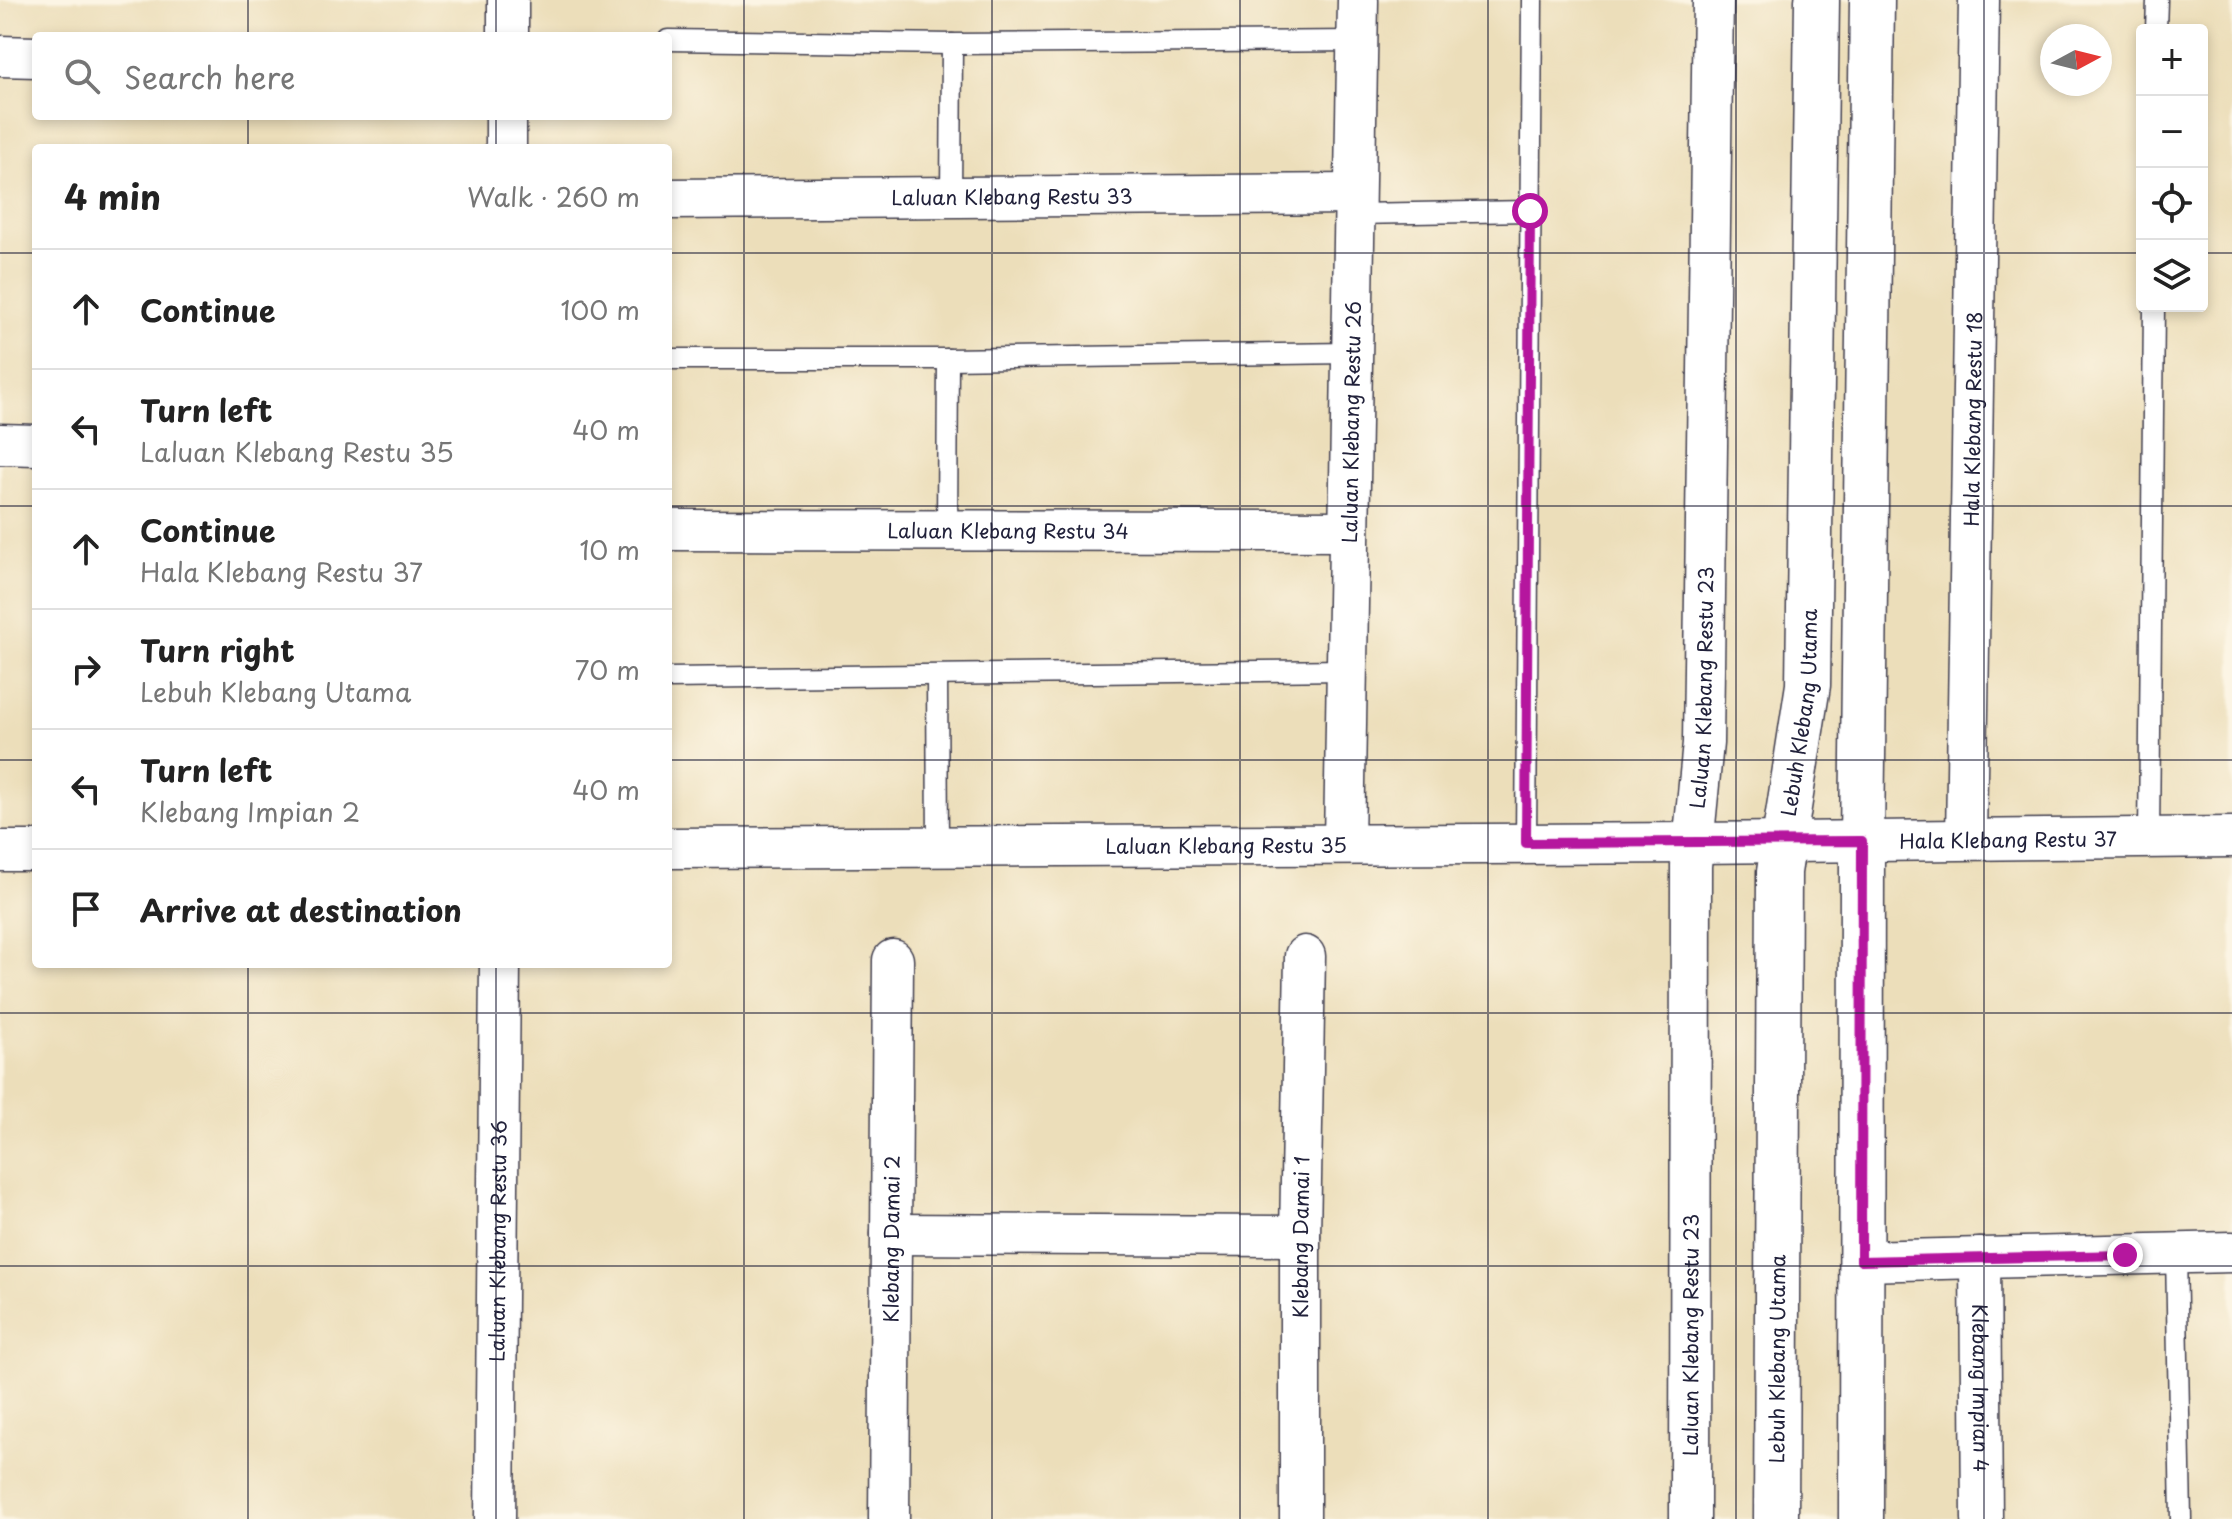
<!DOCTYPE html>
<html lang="en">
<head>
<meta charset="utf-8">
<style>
  body { margin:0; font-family:"Playpen Sans",sans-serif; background:#f2f2f2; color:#222 }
  .controls { position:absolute; right:24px; top:24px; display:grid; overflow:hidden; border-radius:8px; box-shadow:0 4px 12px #0003 }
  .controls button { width:72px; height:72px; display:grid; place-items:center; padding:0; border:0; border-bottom:2px solid #e0e0e0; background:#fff; color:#222; font:40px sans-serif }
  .compass { position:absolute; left:2040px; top:24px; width:72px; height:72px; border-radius:50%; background:#fff; box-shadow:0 4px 12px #0003; rotate:83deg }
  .stop { position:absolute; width:24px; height:24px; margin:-18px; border:6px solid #b5179e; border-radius:50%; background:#fff }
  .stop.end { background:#b5179e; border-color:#fff; box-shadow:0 2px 8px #0008 }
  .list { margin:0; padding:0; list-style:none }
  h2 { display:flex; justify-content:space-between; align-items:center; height:104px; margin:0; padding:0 32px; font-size:34px }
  h2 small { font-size:26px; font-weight:400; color:#767676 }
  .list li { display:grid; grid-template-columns:52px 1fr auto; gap:24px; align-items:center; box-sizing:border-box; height:120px; padding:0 32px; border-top:2px solid #e0e0e0 }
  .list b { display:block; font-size:30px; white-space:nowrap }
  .list p { margin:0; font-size:26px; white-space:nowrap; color:#767676 }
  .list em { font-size:26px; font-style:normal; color:#767676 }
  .icon { flex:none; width:44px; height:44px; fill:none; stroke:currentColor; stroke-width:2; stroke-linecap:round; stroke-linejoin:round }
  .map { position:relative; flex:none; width:2232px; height:1519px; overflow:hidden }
  .search { position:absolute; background:#fff; box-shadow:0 4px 12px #0003; left:32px; top:32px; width:640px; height:88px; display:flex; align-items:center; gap:20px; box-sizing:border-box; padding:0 28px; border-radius:8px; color:#767676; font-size:30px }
  .panel { position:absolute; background:#fff; box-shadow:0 4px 12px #0003; left:32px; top:144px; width:640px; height:824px; border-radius:8px }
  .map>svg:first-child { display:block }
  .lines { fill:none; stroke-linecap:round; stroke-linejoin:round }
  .service-casing { stroke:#403e4e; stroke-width:23 }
  .minor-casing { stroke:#403e4e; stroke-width:43 }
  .tertiary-casing { stroke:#403e4e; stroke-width:47 }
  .service { stroke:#fff; stroke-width:20 }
  .minor { stroke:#fff; stroke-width:40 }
  .tertiary { stroke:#fff; stroke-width:44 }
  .route { stroke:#b5179e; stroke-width:10 }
  .grid { fill:none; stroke:#22223b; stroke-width:2; stroke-opacity:0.55 }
  .labels { text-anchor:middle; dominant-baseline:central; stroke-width:7; stroke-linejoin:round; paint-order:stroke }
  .street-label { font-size:20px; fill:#22223b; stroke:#fcf5e5 }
</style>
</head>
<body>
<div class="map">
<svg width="2232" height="1519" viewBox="0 0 2232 1519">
  <rect width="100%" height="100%" fill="#fcf5e5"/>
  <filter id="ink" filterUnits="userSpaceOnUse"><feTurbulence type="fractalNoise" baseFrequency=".0125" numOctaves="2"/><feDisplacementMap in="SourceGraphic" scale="16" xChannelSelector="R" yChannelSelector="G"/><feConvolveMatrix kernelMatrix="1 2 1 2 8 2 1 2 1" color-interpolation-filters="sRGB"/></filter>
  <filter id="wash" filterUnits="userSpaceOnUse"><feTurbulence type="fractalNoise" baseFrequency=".006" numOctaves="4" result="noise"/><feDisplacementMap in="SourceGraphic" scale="32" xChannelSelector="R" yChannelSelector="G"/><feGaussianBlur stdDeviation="1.8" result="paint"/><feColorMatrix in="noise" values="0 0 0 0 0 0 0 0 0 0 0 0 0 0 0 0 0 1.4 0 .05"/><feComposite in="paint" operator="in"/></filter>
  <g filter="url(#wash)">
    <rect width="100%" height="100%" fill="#ecdeba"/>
  </g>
  <g filter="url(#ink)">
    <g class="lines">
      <defs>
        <g id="service">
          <path d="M 2156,30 L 2157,0"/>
          <path d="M 668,40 L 952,44 L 1357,41"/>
          <path d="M 951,199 L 952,44"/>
          <path d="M 1354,214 L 1530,211"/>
          <path d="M 668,359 L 948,359 L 1350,353"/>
          <path d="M 947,530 L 948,359"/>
          <path d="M 937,676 L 938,846"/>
          <path d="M 668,678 L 1346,670"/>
          <path d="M 2149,838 L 2154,306"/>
          <path d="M 1526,843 L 1532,0"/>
          <path d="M 2176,1253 L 2181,1519"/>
        </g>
        <g id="minor">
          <path d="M 508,36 L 508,0"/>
          <path d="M 0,56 L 36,57"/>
          <path d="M 506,148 L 506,116"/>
          <path id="s1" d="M 668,199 L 1354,194"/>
          <path d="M 0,444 L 36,445"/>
          <path id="s2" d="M 668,530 L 1347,531"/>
          <path id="s3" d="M 1966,839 L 1979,0"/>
          <path id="s4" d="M 1344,844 L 1358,0"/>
          <path id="s5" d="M 668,848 L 1695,843 L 2232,837"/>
          <path d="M 0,851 L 36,851"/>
          <path d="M 891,1234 L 1300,1236"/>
          <path id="s6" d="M 1980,1258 L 1982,1519"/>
          <path d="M 1861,1261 L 2232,1252"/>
          <path id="s7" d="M 495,1519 L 500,964"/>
          <path id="s8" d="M 889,1519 L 893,960"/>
          <path id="s9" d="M 1300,1519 L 1300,1236 L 1305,956"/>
          <path id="s10" d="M 1690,1519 L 1691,866 L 1703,743 L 1713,0"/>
        </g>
        <g id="tertiary">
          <path id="s11" d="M 1776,1519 L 1779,872 L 1808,685 L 1817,0"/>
          <path d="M 1861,1519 L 1862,841 L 1872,0"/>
        </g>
      </defs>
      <use href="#service" class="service-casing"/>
      <use href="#minor" class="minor-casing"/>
      <use href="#tertiary" class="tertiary-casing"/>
      <use href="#service" class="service"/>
      <use href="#minor" class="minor"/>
      <use href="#tertiary" class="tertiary"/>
    </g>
  </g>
  <g class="lines" filter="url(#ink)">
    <path class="route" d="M 1530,211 L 1526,843 L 1862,841 L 1861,1261 L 2125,1255"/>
  </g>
  <path class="grid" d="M 248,0 L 248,36M 496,0 L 496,36M 744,0 L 744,1519M 992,0 L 992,1519M 1240,0 L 1240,1519M 1488,0 L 1488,1519M 1736,0 L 1736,1519M 1984,0 L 1984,1519M 248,116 L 248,148M 496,116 L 496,148M 0,253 L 36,253M 668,253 L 2142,253M 2202,253 L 2232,253M 0,506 L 36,506M 668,506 L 2232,506M 0,760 L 36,760M 668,760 L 2232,760M 248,964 L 248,1519M 496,964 L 496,1519M 0,1013 L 2232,1013M 0,1266 L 2232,1266"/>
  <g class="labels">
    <g class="street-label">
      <text stroke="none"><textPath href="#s1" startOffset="344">Laluan Klebang Restu 33</textPath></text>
      <text stroke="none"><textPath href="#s3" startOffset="420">Hala Klebang Restu 18</textPath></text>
      <text stroke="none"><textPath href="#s4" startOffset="422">Laluan Klebang Restu 26</textPath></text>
      <text stroke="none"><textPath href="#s2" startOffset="340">Laluan Klebang Restu 34</textPath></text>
      <text stroke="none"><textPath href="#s10" startOffset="832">Laluan Klebang Restu 23</textPath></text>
      <text stroke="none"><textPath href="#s11" startOffset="808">Lebuh Klebang Utama</textPath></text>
      <text stroke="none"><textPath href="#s5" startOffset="1340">Hala Klebang Restu 37</textPath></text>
      <text stroke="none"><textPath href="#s5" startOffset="558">Laluan Klebang Restu 35</textPath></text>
      <text stroke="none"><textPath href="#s9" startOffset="282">Klebang Damai 1</textPath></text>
      <text stroke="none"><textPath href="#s8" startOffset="280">Klebang Damai 2</textPath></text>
      <text stroke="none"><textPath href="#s7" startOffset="278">Laluan Klebang Restu 36</textPath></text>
      <text stroke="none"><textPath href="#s10" startOffset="184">Laluan Klebang Restu 23</textPath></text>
      <text stroke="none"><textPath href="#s11" startOffset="160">Lebuh Klebang Utama</textPath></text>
      <text stroke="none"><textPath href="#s6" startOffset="130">Klebang Impian 4</textPath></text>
    </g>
  </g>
</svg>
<div class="controls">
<button>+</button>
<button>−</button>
<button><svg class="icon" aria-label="locate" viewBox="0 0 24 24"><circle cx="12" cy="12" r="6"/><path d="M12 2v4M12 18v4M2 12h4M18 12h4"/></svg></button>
<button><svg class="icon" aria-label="layers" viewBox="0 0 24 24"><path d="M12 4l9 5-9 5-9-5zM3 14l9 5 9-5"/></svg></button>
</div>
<svg class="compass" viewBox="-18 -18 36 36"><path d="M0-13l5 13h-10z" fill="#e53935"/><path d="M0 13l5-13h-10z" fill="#767676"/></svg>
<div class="stop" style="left:1530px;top:211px"></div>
<div class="stop end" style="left:2125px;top:1255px"></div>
<div class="search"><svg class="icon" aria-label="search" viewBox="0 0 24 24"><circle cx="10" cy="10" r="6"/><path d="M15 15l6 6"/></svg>Search here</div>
<section class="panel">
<h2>4 min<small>Walk · 260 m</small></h2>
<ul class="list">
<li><svg class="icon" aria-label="ahead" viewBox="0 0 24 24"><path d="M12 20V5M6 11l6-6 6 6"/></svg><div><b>Continue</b></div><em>100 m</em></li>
<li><svg class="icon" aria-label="left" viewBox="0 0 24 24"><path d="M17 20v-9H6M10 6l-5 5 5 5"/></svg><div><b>Turn left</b><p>Laluan Klebang Restu 35</p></div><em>40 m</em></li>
<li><svg class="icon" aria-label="ahead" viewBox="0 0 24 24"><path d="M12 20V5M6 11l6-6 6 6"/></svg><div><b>Continue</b><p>Hala Klebang Restu 37</p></div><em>10 m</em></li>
<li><svg class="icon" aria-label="right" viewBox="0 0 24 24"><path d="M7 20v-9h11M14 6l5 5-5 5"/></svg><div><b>Turn right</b><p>Lebuh Klebang Utama</p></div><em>70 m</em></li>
<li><svg class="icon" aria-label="left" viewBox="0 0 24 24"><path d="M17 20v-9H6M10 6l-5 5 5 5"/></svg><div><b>Turn left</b><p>Klebang Impian 2</p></div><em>40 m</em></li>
<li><svg class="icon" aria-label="arrive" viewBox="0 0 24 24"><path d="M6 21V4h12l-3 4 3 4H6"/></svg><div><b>Arrive at destination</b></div></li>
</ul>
</section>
</div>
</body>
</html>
